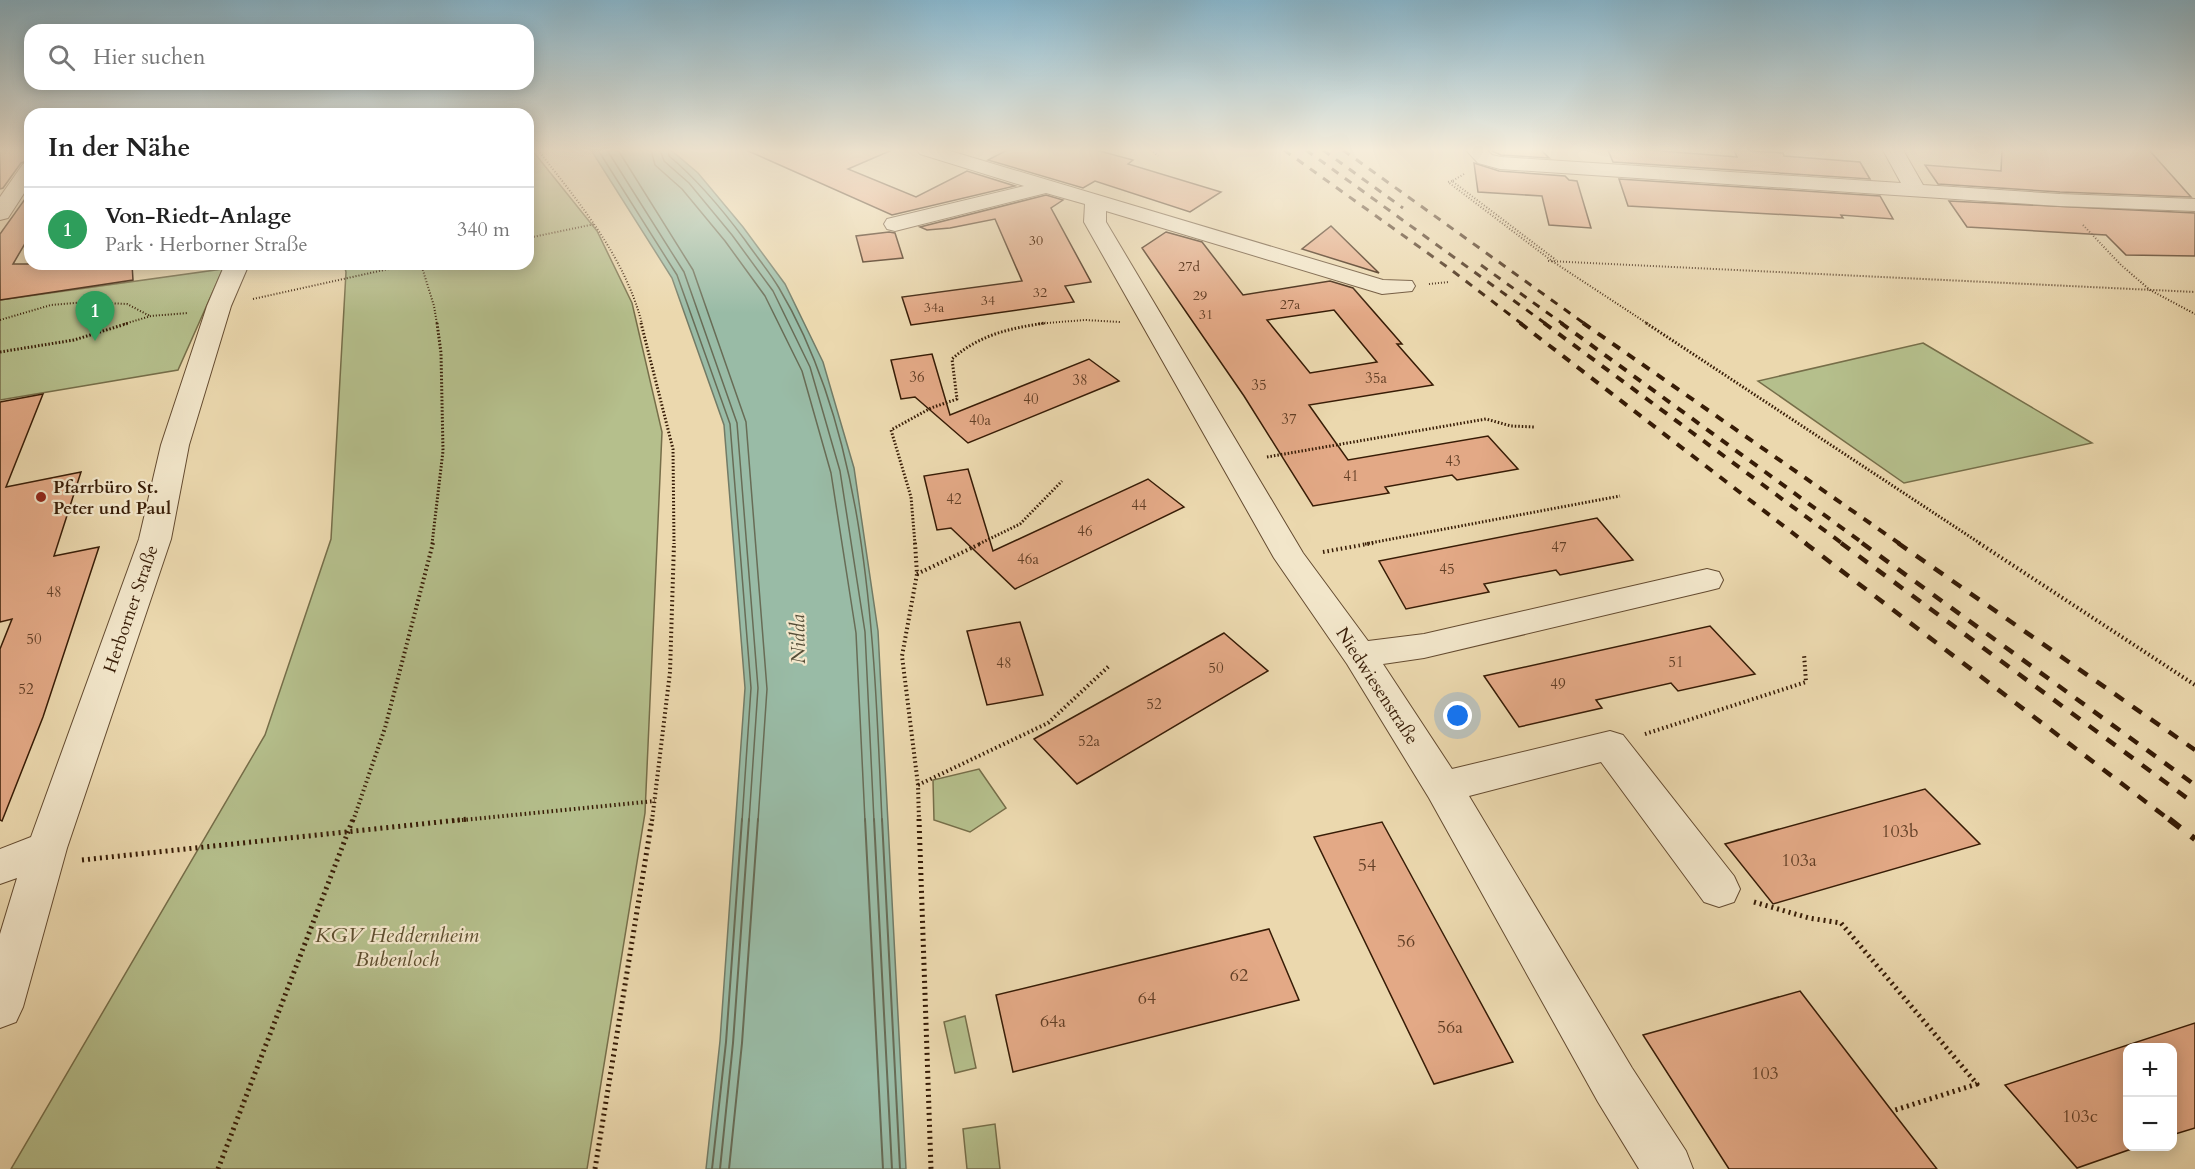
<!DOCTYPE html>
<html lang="de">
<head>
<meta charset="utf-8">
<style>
  body { margin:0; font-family:Cardo,serif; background:#f6f6f6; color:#222 }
  .controls { position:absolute; right:18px; bottom:18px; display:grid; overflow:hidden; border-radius:12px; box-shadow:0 3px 15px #0003 }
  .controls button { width:54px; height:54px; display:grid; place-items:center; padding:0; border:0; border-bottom:2px solid #e0e0e0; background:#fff; color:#222; font:30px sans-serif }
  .you { position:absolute; left:1458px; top:716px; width:21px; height:21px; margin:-15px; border:4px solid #fff; border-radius:50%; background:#1a73e8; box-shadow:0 0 0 9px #1a73e833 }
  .badge { display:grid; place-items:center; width:39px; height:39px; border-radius:50%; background:#8f2418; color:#fff; font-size:20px; font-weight:700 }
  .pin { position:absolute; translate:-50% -50px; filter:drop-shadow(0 2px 3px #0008) }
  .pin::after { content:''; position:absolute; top:32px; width:21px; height:18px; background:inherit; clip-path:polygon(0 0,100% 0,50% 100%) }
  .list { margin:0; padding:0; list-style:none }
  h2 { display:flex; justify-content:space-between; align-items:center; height:78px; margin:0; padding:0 24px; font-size:26px }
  h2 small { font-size:20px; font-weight:400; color:#767676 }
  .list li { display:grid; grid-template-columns:39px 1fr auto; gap:18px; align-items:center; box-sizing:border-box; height:84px; padding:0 24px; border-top:2px solid #e0e0e0 }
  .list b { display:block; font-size:22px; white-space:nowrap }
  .list p { margin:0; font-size:20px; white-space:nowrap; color:#767676 }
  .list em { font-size:20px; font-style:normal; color:#767676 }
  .icon { flex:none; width:33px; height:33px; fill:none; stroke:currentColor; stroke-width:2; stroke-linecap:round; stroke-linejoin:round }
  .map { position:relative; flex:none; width:2195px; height:1169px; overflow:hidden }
  .search { position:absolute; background:#fff; box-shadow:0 3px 15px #0003; left:24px; top:24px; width:510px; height:66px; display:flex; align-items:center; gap:15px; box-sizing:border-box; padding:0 21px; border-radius:18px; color:#767676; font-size:22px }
  .panel { position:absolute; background:#fff; box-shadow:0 3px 15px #0003; left:24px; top:108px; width:510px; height:162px; border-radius:18px }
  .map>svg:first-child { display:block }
  .green { fill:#b5bf8c; stroke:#766e49; stroke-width:1.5 }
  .water { fill:#99bba6; stroke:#727b66; stroke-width:1.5 }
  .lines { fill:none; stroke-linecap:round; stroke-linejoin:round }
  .shore-far1 { stroke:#686c56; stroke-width:1.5 }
  .shore { stroke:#686c56; stroke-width:2 }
  .building { fill:#e3a986; stroke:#371c06; stroke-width:1.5; fill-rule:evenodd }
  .minor-casing { stroke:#644b30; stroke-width:2 }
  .path-far3 { stroke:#371c06; stroke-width:2; stroke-dasharray:1 2; stroke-linecap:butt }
  .path-far2 { stroke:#371c06; stroke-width:3; stroke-dasharray:1.5 2; stroke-linecap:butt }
  .path-far1 { stroke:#371c06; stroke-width:4; stroke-dasharray:1.5 3; stroke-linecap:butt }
  .path { stroke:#371c06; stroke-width:5; stroke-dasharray:2 4; stroke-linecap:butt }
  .minor { fill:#f2e6ca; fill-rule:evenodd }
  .rail-far3 { stroke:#371c06; stroke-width:3; stroke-dasharray:8 8; stroke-linecap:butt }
  .rail-far2 { stroke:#371c06; stroke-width:4; stroke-dasharray:9 9; stroke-linecap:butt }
  .rail-far1 { stroke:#371c06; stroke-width:4.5; stroke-dasharray:11 11; stroke-linecap:butt }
  .rail { stroke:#371c06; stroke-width:6; stroke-dasharray:14 14; stroke-linecap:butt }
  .poi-dot { fill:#8f2418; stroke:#f2e6ca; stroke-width:2 }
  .labels { text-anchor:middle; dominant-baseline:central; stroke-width:4.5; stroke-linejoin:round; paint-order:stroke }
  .far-number-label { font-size:14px; fill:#623f26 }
  .number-label { font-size:15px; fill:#623f26 }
  .poi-label { font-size:18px; font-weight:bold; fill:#371c06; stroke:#f2e6ca; text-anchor:start }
  .street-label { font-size:18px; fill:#371c06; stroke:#f2e6ca }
  .near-number-label { font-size:18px; fill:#623f26 }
  .water-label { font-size:20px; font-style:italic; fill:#544c36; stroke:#f2e6ca }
  .near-park-label { font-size:21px; font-style:italic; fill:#5d4d2e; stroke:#f2e6ca }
</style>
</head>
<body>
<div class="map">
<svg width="2195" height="1169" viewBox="0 0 2195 1169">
  <rect width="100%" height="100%" fill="#ebd8ae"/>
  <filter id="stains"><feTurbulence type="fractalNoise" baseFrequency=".00333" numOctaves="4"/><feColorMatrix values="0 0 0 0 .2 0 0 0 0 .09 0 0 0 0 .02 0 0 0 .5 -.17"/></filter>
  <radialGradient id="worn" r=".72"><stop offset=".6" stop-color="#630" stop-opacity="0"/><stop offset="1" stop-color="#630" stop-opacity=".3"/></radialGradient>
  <g class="green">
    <path d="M 528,150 L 532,150 L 597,231 L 632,303 L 662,432 L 645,813 L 587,1169 L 11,1169 L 265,735 L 331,539 L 346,272 L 344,264 L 528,264 Z"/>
    <path d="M 223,269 L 178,370 L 0,400 L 0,300 Z"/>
    <path d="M 1923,343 L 2092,443 L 1904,483 L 1758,381 Z"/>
    <path d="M 979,769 L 1006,808 L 970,832 L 934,820 L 933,780 Z"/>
    <path d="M 965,1016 L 976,1068 L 955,1073 L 944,1022 Z"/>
    <path d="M 995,1124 L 1000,1169 L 967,1169 L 963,1129 Z"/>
  </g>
  <path class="water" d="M 591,150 L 671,150 L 698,173 L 743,227 L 785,284 L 823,362 L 854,468 L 878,631 L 906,1169 L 706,1169 L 720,1041 L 745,688 L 724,425 L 672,278 Z"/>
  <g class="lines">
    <g class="shore-far1">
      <path d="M 598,150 L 677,275 L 730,424 L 751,688 L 742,821"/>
      <path d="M 607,150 L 684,272 L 737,423 L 758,688 L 749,821"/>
      <path d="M 618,150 L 693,270 L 746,422 L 767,689 L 758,821"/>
      <path d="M 651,150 L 655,165 L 682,189 L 725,241 L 765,296 L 802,371 L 831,473 L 856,633 L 865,821"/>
      <path d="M 660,150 L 664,161 L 689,183 L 732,235 L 773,291 L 810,367 L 840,471 L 865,632 L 874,821"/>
      <path d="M 668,150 L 669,156 C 698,180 722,209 745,240 C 756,256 769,271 779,288 C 870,441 874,647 882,821"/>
    </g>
    <g class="shore">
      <path d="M 865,819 L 883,1169"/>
      <path d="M 874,819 L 892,1169"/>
      <path d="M 882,819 L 900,1169"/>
      <path d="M 712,1169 L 726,1042 L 742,819"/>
      <path d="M 720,1169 L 733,1043 L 749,819"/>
      <path d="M 729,1169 L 742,1043 L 758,819"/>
    </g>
  </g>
  <g class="building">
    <path d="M 0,150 L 30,150 L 30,160 L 21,163 L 3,188 L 0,189 Z"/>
    <path d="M 746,150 L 892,150 L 848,169 L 916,197 L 967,171 L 1015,186 L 892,215 Z"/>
    <path d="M 1007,150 L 1096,150 L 1133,160 L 1128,164 L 1221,192 L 1190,212 L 1095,181 L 1083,188 L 988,160 Z"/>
    <path d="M 1490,150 L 1541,150 L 1549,158 L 1501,155 Z"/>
    <path d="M 1608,150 L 1648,150 L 1737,157 L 1734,150 L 1783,153 L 1784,156 L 1860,162 L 1870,179 L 1613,162 Z"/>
    <path d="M 2002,150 L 2149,150 L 2191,197 L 2060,192 L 1938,184 L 1925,165 L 2001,171 Z"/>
    <path d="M 1474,163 L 1499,171 L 1565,176 L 1569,180 L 1577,181 L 1591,228 L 1549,225 L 1542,196 L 1478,192 Z"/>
    <path d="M 1619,179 L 1880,196 L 1893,219 L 1841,215 L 1843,218 L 1628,206 Z"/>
    <path d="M 30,192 L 30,235 L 13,264 L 132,264 L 133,280 L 0,300 L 0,234 Z"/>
    <path d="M 1046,195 L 1063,200 L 1051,208 L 1091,282 L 1065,286 L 1074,302 L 911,325 L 902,297 L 1022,281 L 995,219 L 950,228 L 927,230 L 920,227 Z"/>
    <path d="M 1949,201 L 2195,213 L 2195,256 L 2126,255 L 2106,235 L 1967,227 Z"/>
    <path d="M 1331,226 L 1379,273 L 1302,249 Z"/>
    <path d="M 889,232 L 895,233 L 903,258 L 863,262 L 856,236 Z"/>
    <path d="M 1166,232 L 1202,242 L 1243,295 L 1330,281 L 1353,288 L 1402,344 L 1397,344 L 1433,385 L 1309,405 L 1348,460 L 1488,436 L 1518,469 L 1457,480 L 1452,475 L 1385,487 L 1389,493 L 1313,506 L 1244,396 L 1142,248 ZM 1334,310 L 1377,362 L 1310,373 L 1267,320 Z"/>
    <path d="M 932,354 L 950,415 L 1089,359 L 1119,381 L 968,443 L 915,397 L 901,399 L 891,360 Z"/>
    <path d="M 43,394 L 6,487 L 81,472 L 54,556 L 99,547 L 43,717 L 2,821 L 0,820 L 0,649 L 12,619 L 0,622 L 0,402 Z"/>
    <path d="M 968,469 L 993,551 L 1148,479 L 1184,507 L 1015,589 L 951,528 L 937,530 L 924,476 Z"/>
    <path d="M 1597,518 L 1633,560 L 1560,575 L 1556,570 L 1484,584 L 1489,592 L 1406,609 L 1379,561 Z"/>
    <path d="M 1020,622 L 1043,695 L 987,705 L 967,631 Z"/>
    <path d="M 1710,626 L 1755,674 L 1678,691 L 1671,683 L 1596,700 L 1602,708 L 1519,727 L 1484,676 Z"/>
    <path d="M 1224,633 L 1268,671 L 1077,784 L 1034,739 Z"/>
    <path d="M 1925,789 L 1980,844 L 1773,904 L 1725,844 Z"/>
    <path d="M 1382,822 L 1464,972 L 1513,1062 L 1434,1084 L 1314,837 Z"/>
    <path d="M 1269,929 L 1299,1000 L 1013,1072 L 996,995 Z"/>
    <path d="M 1800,991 L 1892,1111 L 1937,1169 L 1729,1169 L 1643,1035 Z"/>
    <path d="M 2195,1023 L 2195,1128 L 2172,1135 L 2172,1047 L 2127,1047 L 2127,1146 L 2140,1146 L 2077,1168 L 2005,1085 Z"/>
  </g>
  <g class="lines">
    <defs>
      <g id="minor">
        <path d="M 917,150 L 947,150 L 1383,280 L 1412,281 L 1415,286 L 1412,291 L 1382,294 L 1106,211 L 1106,222 L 1303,553 L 1368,641 L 1424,634 L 1707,569 L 1719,572 L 1723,580 L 1719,588 L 1707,591 L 1424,658 L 1383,664 L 1452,769 L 1610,731 L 1623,735 L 1734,876 L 1740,889 L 1734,902 L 1719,907 L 1704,902 L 1601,762 L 1469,796 L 1632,1068 L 1686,1151 L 1693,1169 L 1639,1169 L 1598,1102 L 1429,798 L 1347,664 L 1274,558 L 1084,222 L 1085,204 L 1046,193 L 895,231 L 887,229 L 884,224 L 887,219 L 1024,186 L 920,154 Z"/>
        <path d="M 1466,150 L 1487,150 L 1492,155 L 1501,157 L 1901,183 L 1883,150 L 1903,150 L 1923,185 L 2060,194 L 2195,199 L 2195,211 L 2060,206 L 1500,169 L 1478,163 Z"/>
        <path d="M 30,162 L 30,184 L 8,218 L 0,220 L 0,197 L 23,164 Z"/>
        <path d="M 225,264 L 249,264 L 231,306 L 189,445 L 171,539 L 67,848 L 23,1007 L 16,1022 L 0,1028 L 0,934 L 17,878 L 0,884 L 0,849 L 31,837 L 139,539 L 161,445 L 207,306 Z"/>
      </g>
    </defs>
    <use href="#minor" class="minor-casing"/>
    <g class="path-far3">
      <path d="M 538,150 C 580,204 625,257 642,324"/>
      <path d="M 1151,150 L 1158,156"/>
      <path d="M 1464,174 L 1452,181 L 1556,260"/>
      <path d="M 1452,181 L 1448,182 L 1552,261 L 1648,324"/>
      <path d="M 2083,225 L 2121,265 L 2150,290 L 2195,314"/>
      <path d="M 528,238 L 595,224"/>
      <path d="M 1548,261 L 2195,292"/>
      <path d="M 421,264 L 434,306 L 437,324"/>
      <path d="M 1429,284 L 1449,282"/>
      <path d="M 253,299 L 411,264"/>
      <path d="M 0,320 L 51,305 L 87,302 L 127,304 L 150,316"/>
      <path d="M 124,324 L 151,316 L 188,313"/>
      <path d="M 1035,324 L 1085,320 L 1120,322"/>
    </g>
    <g class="path-far2">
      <path d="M 641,323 L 673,449 L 674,544"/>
      <path d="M 1646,323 L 1981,544"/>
      <path d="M 0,352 L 74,340 L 129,323"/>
      <path d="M 1267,457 L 1486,419 L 1511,426 L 1535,427"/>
      <path d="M 432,544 L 443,451 L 441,353 L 437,323"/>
      <path d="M 915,544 L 911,497 L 891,430 L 931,408 L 957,399 L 952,359 C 979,335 1010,328 1046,323"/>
      <path d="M 979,544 L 1020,524 L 1062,481"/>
      <path d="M 1365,544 L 1620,496"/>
    </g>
    <g class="path-far1">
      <path d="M 915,543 L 917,574 L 902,656 L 918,785 L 919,821"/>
      <path d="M 1979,543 L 2195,685"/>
      <path d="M 1323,552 L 1373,543"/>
      <path d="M 917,574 L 982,543"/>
      <path d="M 1645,734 L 1806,682 L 1804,654"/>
      <path d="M 918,785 L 1048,723 L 1109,666"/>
      <path d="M 353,821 L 385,728 L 433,543"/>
      <path d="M 453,821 L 655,801"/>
      <path d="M 652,821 L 670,672 L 674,543"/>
    </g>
    <g class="path">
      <path d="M 919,819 L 931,1169"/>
      <path d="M 82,860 L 468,819"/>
      <path d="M 1754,902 L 1809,918 L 1841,923 L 1977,1084 L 1892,1111"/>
      <path d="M 218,1169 L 353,819"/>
      <path d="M 595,1169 L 652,819"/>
    </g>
    <use href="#minor" class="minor"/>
    <g class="rail-far3">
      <path d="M 1284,150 L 1450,269 L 1522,324"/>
      <path d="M 1306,150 L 1546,324"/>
      <path d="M 1323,150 L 1403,208"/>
      <path d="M 1343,150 L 1585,324"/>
      <path d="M 1481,265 L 1563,324"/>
    </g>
    <g class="rail-far2">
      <path d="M 1520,323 L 1807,544"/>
      <path d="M 1544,323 L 1843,544"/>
      <path d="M 1561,323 L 1864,544"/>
      <path d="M 1583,323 L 1900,544"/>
    </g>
    <g class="rail-far1">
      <path d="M 1805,543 L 2171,821"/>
      <path d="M 1841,543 L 2195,804"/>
      <path d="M 1862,543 L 2195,785"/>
      <path d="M 1898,543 L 2195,750"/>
    </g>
    <path class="rail" d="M 2169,819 L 2195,839"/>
  </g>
  <linearGradient id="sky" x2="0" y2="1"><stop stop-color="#88b7ce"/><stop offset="0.48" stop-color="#f6eddb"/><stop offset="1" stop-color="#f6eddb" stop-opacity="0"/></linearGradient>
  <rect width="2195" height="313" fill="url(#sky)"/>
  <circle class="poi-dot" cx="41" cy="497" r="6"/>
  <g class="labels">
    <g class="far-number-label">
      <text x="1036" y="240">30</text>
      <text x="1189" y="266">27d</text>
      <text x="1040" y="292">32</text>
      <text x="1200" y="295">29</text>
      <text x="988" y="300">34</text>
      <text x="1290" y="304">27a</text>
      <text x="934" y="307">34a</text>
      <text x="1206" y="314">31</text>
    </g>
    <g class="number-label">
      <text x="917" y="377">36</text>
      <text x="1376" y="378">35a</text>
      <text x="1080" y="380">38</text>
      <text x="1259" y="385">35</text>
      <text x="1031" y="399">40</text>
      <text x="1289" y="419">37</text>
      <text x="980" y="420">40a</text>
      <text x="1453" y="461">43</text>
      <text x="1351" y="476">41</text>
      <text x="954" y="499">42</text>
      <text x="1139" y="505">44</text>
      <text x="1085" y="531">46</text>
      <text x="1559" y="547">47</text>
      <text x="1028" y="559">46a</text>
      <text x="1447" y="569">45</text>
      <text x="54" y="592">48</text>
      <text x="34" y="639">50</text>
      <text x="1676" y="662">51</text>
      <text x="1004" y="663">48</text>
      <text x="1216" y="668">50</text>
      <text x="1558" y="684">49</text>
      <text x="26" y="689">52</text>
      <text x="1154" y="704">52</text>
      <text x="1089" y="741">52a</text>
    </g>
    <g class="poi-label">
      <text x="53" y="487">Pfarrbüro St.<tspan x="53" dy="21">Peter und Paul</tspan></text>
    </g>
    <g class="street-label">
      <text transform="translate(131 609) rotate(-71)">Herborner Straße</text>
      <text transform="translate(1377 686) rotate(57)">Niedwiesenstraße</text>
    </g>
    <g class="near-number-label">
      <text x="1900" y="831">103b</text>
      <text x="1799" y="860">103a</text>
      <text x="1367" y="865">54</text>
      <text x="1406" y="941">56</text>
      <text x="1239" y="975">62</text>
      <text x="1147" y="998">64</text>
      <text x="1053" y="1021">64a</text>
      <text x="1450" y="1027">56a</text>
      <text x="1765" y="1073">103</text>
      <text x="2080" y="1116">103c</text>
    </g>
    <g class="water-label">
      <text transform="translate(798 639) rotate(-91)">Nidda</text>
    </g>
    <g class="near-park-label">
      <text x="397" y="935">KGV Heddernheim<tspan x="397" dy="24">Bubenloch</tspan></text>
    </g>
  </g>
  <rect width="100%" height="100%" filter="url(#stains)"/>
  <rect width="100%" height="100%" fill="url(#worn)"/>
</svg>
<div class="controls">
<button>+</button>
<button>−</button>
</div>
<div class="you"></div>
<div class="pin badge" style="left:95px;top:341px;background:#2e9e5b">1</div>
<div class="search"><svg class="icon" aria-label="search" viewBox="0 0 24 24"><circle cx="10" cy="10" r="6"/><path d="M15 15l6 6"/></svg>Hier suchen</div>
<section class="panel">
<h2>In der Nähe<small></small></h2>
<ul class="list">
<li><span class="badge" style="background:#2e9e5b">1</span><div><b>Von-Riedt-Anlage</b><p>Park · Herborner Straße</p></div><em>340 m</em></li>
</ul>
</section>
</div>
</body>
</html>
